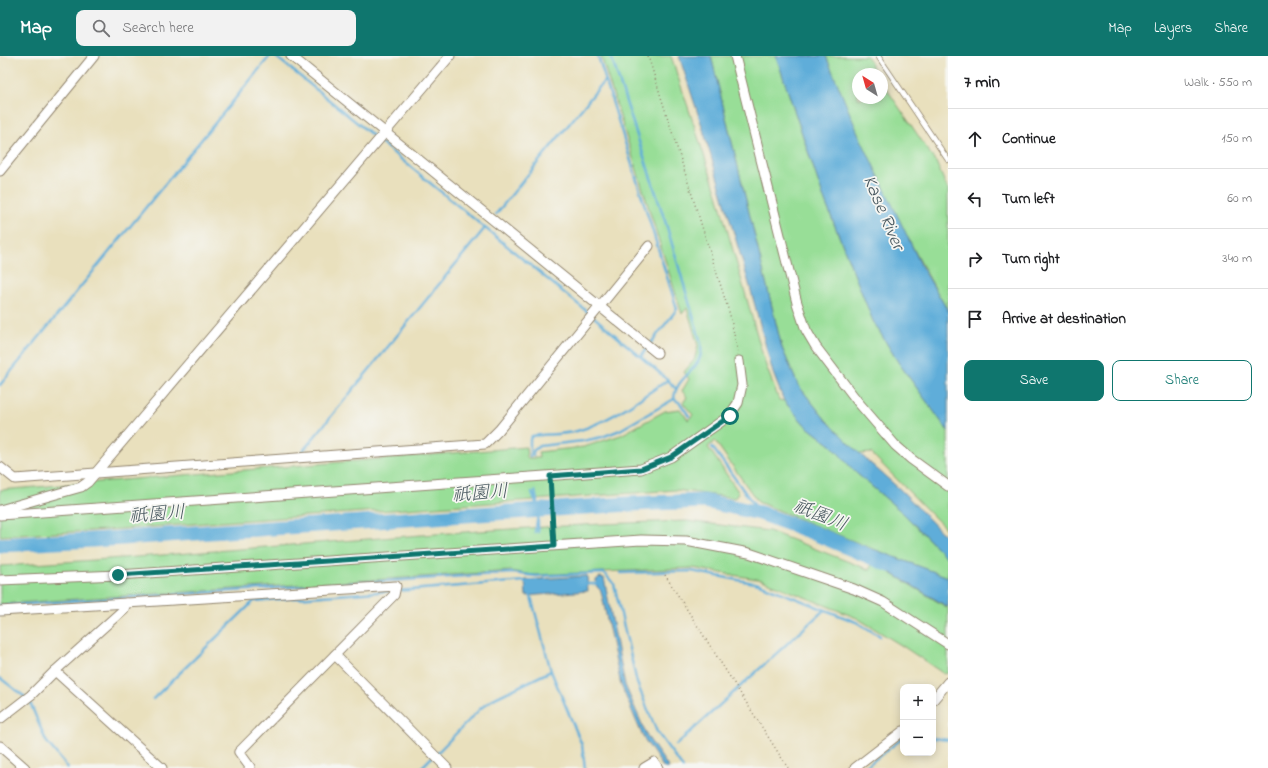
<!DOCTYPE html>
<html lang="en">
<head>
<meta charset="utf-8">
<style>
  body { margin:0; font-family:"Indie Flower","Klee One",sans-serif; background:#f2f2f2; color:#202124 }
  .controls { position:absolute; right:12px; bottom:12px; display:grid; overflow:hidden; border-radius:8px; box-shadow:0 2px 10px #0003 }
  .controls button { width:36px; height:36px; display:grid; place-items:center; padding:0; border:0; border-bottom:1px solid #e0e0e0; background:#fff; color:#202124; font:20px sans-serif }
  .compass { position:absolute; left:852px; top:12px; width:36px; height:36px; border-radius:50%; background:#fff; box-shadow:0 2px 10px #0003; rotate:323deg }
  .stop { position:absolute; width:12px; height:12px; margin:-9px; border:3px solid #0f766e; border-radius:50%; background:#fff }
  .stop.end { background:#0f766e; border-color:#fff; box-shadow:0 1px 4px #0008 }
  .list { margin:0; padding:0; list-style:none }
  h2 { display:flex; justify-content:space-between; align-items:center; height:52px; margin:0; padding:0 16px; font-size:17px }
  h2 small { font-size:13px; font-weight:400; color:#757577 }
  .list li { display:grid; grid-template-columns:26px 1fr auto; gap:12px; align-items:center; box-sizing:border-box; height:60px; padding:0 16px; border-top:1px solid #e0e0e0 }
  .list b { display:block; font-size:15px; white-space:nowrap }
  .list em { font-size:13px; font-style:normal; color:#757577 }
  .actions { display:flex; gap:8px; padding:12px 16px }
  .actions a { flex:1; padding:9px 0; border:1px solid #0f766e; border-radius:8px; text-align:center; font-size:14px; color:#0f766e }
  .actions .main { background:#0f766e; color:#fff }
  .icon { flex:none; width:22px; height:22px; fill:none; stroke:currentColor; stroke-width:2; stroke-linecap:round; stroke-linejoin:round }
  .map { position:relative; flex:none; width:948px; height:712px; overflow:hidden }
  header { display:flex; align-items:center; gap:24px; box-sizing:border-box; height:56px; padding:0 20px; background:#0f766e; color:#fff }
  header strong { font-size:19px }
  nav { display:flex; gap:22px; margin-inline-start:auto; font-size:14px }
  .search { width:280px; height:36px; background:#f2f2f2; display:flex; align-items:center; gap:10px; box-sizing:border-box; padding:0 14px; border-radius:8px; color:#757577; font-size:15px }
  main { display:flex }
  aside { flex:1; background:#fff }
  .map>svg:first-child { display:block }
  .green { fill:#98de97; stroke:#6a845a }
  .water { fill:#5fadd9; stroke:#4d6c7c }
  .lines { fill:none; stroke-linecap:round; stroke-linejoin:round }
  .stream { stroke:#5fadd9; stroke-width:2.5 }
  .river { stroke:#5fadd9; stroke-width:15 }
  .lane-casing { stroke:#92856e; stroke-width:6 }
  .street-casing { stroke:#92856e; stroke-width:11 }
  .path { stroke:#92856e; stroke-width:1.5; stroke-dasharray:1 3; stroke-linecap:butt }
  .lane { stroke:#fff; stroke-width:4.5 }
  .street { stroke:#fff; stroke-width:9 }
  .route { stroke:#0f766e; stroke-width:5 }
  .labels { text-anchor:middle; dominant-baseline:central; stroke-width:3.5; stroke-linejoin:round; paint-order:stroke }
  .water-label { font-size:19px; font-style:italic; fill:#48585f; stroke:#f6f6f2 }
</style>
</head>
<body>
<header>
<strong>Map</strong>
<div class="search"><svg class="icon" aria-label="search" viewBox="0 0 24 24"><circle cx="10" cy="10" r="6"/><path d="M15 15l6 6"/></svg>Search here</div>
<nav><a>Map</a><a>Layers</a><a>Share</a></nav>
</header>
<main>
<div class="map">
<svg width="948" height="712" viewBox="0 0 948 712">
  <rect width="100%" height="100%" fill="#f6f6f2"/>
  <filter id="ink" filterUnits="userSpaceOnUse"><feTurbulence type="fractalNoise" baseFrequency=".025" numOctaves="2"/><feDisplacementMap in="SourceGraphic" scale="8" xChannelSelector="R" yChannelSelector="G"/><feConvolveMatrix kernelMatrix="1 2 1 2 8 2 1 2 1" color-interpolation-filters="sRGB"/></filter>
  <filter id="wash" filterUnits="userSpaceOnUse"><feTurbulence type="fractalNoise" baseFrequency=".012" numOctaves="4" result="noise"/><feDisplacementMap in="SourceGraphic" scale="16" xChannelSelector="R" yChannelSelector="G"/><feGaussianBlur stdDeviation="0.9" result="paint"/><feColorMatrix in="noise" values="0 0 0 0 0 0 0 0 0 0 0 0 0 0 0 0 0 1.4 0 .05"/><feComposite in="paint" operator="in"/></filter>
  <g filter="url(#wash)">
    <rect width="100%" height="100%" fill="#e9e0bd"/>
    <g class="green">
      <path d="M 601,0 L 671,0 L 717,138 L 765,307 L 779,344 L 784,345 L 806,370 L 832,390 L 855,416 L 904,458 L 948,503 L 948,521 L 873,493 L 758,446 L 715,385 L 708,391 L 739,437 L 736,442 L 676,434 L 107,474 L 0,480 L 0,434 L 526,391 L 527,402 L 539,402 L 538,396 L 584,391 L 621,379 L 665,355 L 680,353 L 688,364 L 693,359 L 683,347 L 687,341 L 682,335 L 689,323 L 684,316 L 694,304 L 698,290 L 687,252 L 682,258 Z"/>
      <path d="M 711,0 L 776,0 L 823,140 L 873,265 L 898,306 L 948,375 L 948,475 L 871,397 L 860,398 L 825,363 L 798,329 L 782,292 Z"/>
      <path d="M 826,0 L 867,0 L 876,18 L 858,18 L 858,42 L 882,42 L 882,26 L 936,106 L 948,134 L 948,255 C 901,174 860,88 826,0 Z"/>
      <path d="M 687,465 L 769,475 L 870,514 L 871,505 L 948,552 L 948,617 L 944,618 L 904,591 L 857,562 L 762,524 L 693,512 L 533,519 L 511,515 L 0,548 L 0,510 C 229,497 458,471 687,465 Z"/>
    </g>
    <g class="water">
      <path d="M 679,0 L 711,0 L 782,292 L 798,329 L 825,363 L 860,398 L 903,436 L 948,483 L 948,503 L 904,458 L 855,416 L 832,390 L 806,370 L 784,345 L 773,317 L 750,231 L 702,70 Z"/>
      <path d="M 776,0 L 826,0 L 858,77 L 922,211 L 948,255 L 948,375 L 898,306 L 873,265 L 823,140 Z"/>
      <path d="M 873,493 L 948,521 L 948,551 L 871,505 Z"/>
      <path d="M 587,520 L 588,535 L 526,540 L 525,524 Z"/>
      <path d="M 600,521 L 604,522 L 625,629 L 647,680 L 669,712 L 664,712 L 643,681 L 621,629 L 601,535 L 597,531 L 596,524 Z"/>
    </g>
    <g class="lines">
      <g class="stream">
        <path d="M 275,0 L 377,83"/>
        <path d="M 598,0 L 677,253 L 641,300"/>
        <path d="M 611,0 L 667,171 L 701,287 C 705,316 676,317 674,343"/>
        <path d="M 380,86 L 590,258"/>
        <path d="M 496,158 L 605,24"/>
        <path d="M 668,324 L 675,332"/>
        <path d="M 0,329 L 270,0"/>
        <path d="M 674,343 L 680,347 L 689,360"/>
        <path d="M 712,391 L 760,457"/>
        <path d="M 302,396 L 485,172"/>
        <path d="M 533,399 L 533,395 L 539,390 L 583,385 L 602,381 L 620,374 L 674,343"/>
        <path d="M 530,400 L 530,383 L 532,380 C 547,378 563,379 577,375 C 611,365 639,343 668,324 L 594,261"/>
        <path d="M 535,435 L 537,445"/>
        <path d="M 532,436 L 539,454 L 535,476"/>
        <path d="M 538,476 L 538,465"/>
        <path d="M 621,517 L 691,515 L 759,528 L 856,566 L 880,580"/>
        <path d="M 586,528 L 599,528"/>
        <path d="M 397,535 L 525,525 L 527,528"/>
        <path d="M 530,537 L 551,615 L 582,689 L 585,712"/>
        <path d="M 0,550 L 512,517 L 536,520 L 604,517 L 614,528 L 637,627 L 657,676 L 683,712"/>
        <path d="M 0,622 L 25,641"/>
        <path d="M 153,643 L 254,545 L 392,535"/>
        <path d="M 29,644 L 46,685 L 68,712"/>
        <path d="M 933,682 L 948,684"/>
        <path d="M 676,689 L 824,554"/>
        <path d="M 436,698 L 481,652 L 493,643 L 551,615"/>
        <path d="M 421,712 L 432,701"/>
        <path d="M 864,712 L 903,682"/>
      </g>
      <path class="river" d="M 0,489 L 93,484 L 630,448 L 704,445 L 760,457 L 814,477 L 890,509"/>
    </g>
  </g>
  <g filter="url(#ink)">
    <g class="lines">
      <defs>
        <path id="lane" d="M 878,0 L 948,104"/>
        <g id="street">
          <path d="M 291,0 L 657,297"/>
          <path d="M 735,0 L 797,247 L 806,274 L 816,291 L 858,346 L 895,389 L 911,403 L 948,430"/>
          <path d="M 0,115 L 94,0"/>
          <path d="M 0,411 L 15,423 L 485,388 L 499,374 L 649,190"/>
          <path d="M 0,454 L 81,431 L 88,426 L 450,0"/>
          <path d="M 0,459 L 641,413 L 671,401 L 729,360 L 738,347 L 742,329 L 739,305"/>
          <path d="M 0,524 L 118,519 L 641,484 L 686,485 L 749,497 L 854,533 L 883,546 L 948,588"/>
          <path d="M 0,555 L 396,530 L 394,539 L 239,696 L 250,711 L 249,712"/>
          <path d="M 335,599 L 447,712"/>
          <path d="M 55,615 L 162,712"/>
          <path d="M 933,644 L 948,626"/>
          <path d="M 0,663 L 31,639 L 55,615 L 124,553 L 126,547"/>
          <path d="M 0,690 L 25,712"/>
          <path d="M 644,712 L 654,706 L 658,712"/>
          <path d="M 855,712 L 903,675"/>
        </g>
      </defs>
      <use href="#lane" class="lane-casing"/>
      <use href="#street" class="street-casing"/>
      <g class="path">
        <path d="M 648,0 L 730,259 L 738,297"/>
        <path d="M 550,429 L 553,481"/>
        <path d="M 665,519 L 788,712"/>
      </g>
      <use href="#lane" class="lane"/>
      <use href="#street" class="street"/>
    </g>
  </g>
  <g class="lines" filter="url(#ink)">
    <path class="route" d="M 118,519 L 554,490 L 550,420 L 641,413 L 671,401 L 730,360"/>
  </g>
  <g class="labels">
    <g class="water-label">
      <text transform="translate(883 157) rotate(67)">Kase River</text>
      <text transform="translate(480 438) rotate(-4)">祇園川</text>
      <text transform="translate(157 459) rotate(-4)">祇園川</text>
      <text transform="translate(820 460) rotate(22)">祇園川</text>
    </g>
  </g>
</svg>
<div class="controls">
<button>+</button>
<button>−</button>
</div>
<svg class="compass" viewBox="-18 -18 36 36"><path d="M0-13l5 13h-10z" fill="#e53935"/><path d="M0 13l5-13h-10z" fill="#757577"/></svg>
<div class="stop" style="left:730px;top:360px"></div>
<div class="stop end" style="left:118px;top:519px"></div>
</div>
<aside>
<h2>7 min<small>Walk · 550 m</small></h2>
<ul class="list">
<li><svg class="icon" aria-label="ahead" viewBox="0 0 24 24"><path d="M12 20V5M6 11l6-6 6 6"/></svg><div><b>Continue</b></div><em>150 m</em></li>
<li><svg class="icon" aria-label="left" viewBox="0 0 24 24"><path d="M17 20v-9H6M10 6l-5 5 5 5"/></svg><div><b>Turn left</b></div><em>60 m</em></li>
<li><svg class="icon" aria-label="right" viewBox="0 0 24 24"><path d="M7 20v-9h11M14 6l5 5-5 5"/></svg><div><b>Turn right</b></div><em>340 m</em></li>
<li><svg class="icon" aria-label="arrive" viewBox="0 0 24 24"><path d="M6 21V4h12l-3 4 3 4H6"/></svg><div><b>Arrive at destination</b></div></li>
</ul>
<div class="actions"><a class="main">Save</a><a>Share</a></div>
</aside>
</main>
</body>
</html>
